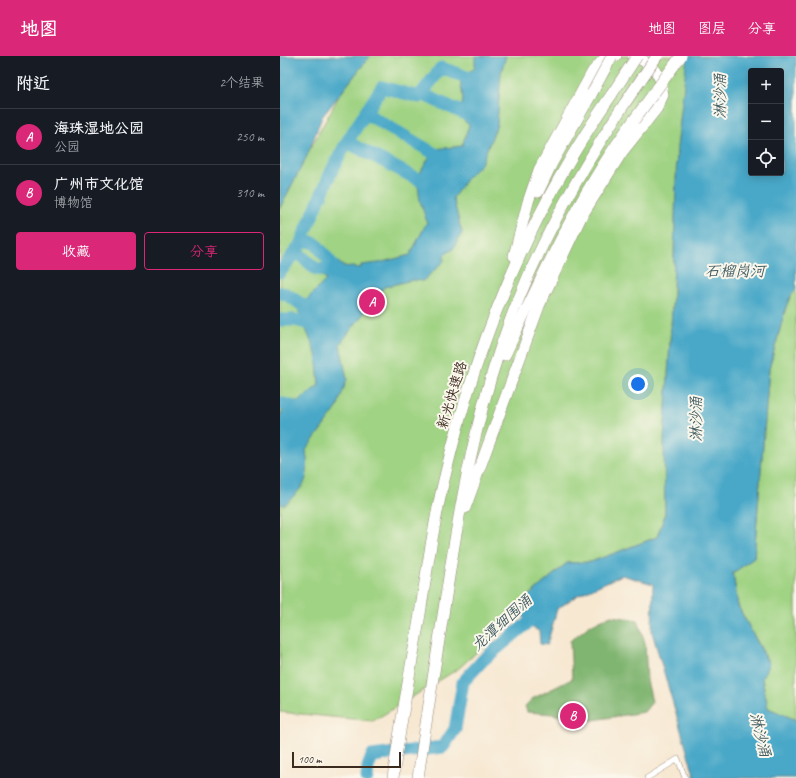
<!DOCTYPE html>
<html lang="zh">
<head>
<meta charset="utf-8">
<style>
  body { margin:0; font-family:Caveat,"LXGW WenKai TC",sans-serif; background:#242831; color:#f1f3f6 }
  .controls { position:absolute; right:12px; top:12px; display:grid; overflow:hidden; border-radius:4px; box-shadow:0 2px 10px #0003 }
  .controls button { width:36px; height:36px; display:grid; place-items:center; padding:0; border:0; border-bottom:1px solid #363941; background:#171b24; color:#f1f3f6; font:20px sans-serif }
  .scale { position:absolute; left:12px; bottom:10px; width:109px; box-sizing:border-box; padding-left:4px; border:2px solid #3b2a1e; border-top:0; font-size:11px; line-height:14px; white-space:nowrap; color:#3b2a1e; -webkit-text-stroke:3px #fbf7ec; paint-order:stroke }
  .you { position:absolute; left:358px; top:328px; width:14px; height:14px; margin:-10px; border:3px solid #fff; border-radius:50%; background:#1a73e8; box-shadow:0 0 0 6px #1a73e833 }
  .badge { display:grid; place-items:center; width:26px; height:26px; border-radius:50%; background:#db2777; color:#fff; font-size:13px; font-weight:700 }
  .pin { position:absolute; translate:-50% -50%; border:2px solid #fff; box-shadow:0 1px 4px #0006 }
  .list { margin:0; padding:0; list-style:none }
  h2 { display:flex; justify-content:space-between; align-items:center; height:52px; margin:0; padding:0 16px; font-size:17px }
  h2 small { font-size:13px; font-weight:400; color:#9ea1a6 }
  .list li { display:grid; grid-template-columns:26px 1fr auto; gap:12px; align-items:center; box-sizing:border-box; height:56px; padding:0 16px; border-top:1px solid #363941 }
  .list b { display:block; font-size:15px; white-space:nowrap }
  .list p { margin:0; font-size:13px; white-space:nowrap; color:#9ea1a6 }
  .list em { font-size:13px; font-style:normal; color:#9ea1a6 }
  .actions { display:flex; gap:8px; padding:12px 16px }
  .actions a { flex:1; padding:9px 0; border:1px solid #db2777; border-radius:4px; text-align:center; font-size:14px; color:#db2777 }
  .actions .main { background:#db2777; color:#fff }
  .icon { flex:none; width:22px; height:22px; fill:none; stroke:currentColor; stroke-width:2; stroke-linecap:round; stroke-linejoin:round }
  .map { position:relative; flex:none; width:516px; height:722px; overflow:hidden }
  header { display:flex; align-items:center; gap:24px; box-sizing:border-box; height:56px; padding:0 20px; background:#db2777; color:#fff }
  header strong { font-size:19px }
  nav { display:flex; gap:22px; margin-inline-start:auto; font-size:14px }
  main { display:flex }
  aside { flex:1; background:#171b24 }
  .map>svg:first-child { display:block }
  .green { fill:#a0d383; stroke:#6e7e50 }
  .forest { fill:#80b571; stroke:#5e7048 }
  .water { fill:#4aa8c8; stroke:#426973; fill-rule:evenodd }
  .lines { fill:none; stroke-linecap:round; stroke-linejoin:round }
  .river { stroke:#4aa8c8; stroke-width:13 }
  .pedestrian-casing { stroke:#998978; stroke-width:6 }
  .trunk-casing { stroke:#998978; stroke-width:12 }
  .pedestrian { stroke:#fff; stroke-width:5 }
  .trunk { stroke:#fff; stroke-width:11 }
  .trunk-bridge-casing { stroke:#998978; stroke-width:12; stroke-linecap:butt }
  .trunk-bridge { stroke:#fff; stroke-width:11 }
  .labels { text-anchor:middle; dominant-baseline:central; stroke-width:4; stroke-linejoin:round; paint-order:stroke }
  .street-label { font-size:14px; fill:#3b2a1e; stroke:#fbf7ec }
  .water-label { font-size:15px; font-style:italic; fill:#415c62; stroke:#fbf7ec }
</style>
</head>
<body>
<header>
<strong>地图</strong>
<nav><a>地图</a><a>图层</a><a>分享</a></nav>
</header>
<main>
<aside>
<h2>附近<small>2个结果</small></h2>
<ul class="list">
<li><span class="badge">A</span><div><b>海珠湿地公园</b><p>公园</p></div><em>250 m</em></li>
<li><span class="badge">B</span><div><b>广州市文化馆</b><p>博物馆</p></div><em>310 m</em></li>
</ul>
<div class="actions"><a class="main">收藏</a><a>分享</a></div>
</aside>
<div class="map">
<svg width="516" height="722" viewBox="0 0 516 722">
  <rect width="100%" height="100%" fill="#fbf7ec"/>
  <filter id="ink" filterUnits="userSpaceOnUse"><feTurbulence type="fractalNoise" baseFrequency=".025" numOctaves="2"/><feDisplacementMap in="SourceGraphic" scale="8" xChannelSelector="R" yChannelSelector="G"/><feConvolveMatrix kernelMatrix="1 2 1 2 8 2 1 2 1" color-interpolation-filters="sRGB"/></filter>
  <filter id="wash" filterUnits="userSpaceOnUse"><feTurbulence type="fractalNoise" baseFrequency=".012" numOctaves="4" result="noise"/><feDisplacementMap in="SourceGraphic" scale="16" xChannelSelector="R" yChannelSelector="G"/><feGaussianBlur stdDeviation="0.9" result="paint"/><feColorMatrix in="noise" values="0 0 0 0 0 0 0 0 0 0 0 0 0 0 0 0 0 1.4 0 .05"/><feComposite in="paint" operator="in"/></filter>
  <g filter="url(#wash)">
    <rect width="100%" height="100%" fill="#f7e8d2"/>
    <g class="green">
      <path d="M 89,0 L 407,0 L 408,2 L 397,92 L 393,238 L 384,384 L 385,459 L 377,481 L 311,506 L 287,507 L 246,542 L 241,556 L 178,613 L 93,665 L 0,656 L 0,148 L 59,40 Z"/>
      <path d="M 516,233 L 516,664 L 488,652 L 482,622 L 489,607 L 458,550 L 453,517 L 474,502 L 489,313 L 506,251 L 510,241 Z"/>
    </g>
    <path class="forest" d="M 331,560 L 358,564 L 365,587 L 367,624 L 372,646 L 364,656 L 301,666 L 273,658 L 247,656 L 245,650 L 252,643 L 292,623 L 290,585 L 309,570 Z"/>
    <g class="water">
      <path d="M 0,0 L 90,0 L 42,61 L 27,100 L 0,152 Z"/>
      <path d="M 195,0 L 226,0 L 221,17 L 217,69 L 201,108 L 187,122 L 173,142 L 182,177 L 173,193 L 164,199 L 164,205 L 143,225 L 132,224 L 104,231 L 60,288 L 67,323 L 57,352 L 26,394 C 30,425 26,429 4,449 L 0,448 L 0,362 L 6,345 L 19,345 L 39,329 L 36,298 L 19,256 L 28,242 L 46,224 L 39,216 L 48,198 L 63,210 L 81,212 L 81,209 L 98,207 L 130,199 L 147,166 L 140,145 L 137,122 L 154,93 L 182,90 L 189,69 L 180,61 L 183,43 L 180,22 L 195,12 Z"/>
      <path d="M 407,0 L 516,0 L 516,233 L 510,241 L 506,251 L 489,313 L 474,502 L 453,517 L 458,550 L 489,608 L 482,622 L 488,652 L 516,664 L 516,722 L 415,722 L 372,576 L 373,528 L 342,519 L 298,539 L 277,553 L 267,589 L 260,588 L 259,575 L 249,570 L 241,556 L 246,542 L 287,507 L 311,506 L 377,481 L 385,459 L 384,384 L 393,238 L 397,92 ZM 471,15 L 501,15 L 501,117 L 471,117 Z"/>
    </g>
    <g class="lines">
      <g class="river">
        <path d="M 142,38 L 192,61"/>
        <path d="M 85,57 L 157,99"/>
        <path d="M 67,86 L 141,125"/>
        <path d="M 23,183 L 36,188 L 52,208"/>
        <path d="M 16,195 L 36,213 L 57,215"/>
        <path d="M 0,216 L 19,191 L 52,114 L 68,84 L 102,31 L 139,41 L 161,12 L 192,23"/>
        <path d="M 0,237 L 6,238 L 33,256"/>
        <path d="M 0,264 L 15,264 L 34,269"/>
        <path d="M 0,347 L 14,351"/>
        <path d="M 87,722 L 88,711 L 92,700 L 163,691 L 175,673 L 183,626 L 203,604 L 261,556"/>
      </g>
    </g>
  </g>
  <g filter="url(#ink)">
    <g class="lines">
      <defs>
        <path id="pedestrian" d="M 367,722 L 398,703 L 405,722"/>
        <g id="trunk">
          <path d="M 258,136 L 272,107 L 312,37"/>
          <path d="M 234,200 L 248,146 L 259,114 L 313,15 L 325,2 L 336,0"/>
          <path d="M 225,299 C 263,218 300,136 354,64"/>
          <path d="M 185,452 L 259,250 L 301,161 L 342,96 L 377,52 L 383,39 L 380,23 L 376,15 L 364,5 L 353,0"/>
          <path d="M 113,722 C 120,669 130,616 139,564 C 147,516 153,467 165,420 C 197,284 252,153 332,38"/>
          <path d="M 138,722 C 147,657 158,592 168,527 C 183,430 201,333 239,242 C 267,173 304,109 345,47"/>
        </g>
      </defs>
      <use href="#pedestrian" class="pedestrian-casing"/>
      <use href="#trunk" class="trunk-casing"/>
      <use href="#pedestrian" class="pedestrian"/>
      <use href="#trunk" class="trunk"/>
      <defs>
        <g id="trunk-bridge">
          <path d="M 312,37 L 332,0"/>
          <path d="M 332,38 L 357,0"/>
          <path d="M 345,47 L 377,0"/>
          <path d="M 354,64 L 401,0"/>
        </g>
      </defs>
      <use href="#trunk-bridge" class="trunk-bridge-casing"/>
      <use href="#trunk-bridge" class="trunk-bridge"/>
    </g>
  </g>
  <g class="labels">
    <g class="street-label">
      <text transform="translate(172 339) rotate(-73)">新光快速路</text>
    </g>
    <g class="water-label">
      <text transform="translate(440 40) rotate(-90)">淋沙涌</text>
      <text x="455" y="215">石榴岗河</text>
      <text transform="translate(416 363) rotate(-90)">淋沙涌</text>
      <text transform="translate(222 567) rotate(-42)">龙潭细围涌</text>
      <text transform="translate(480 679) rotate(76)">淋沙涌</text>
    </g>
  </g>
</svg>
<div class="controls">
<button>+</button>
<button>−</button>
<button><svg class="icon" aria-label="locate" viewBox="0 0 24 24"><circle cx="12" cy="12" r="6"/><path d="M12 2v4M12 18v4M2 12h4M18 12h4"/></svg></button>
</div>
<div class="scale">100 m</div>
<div class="you"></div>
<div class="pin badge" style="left:92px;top:246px">A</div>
<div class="pin badge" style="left:293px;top:660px">B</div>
</div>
</main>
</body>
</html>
